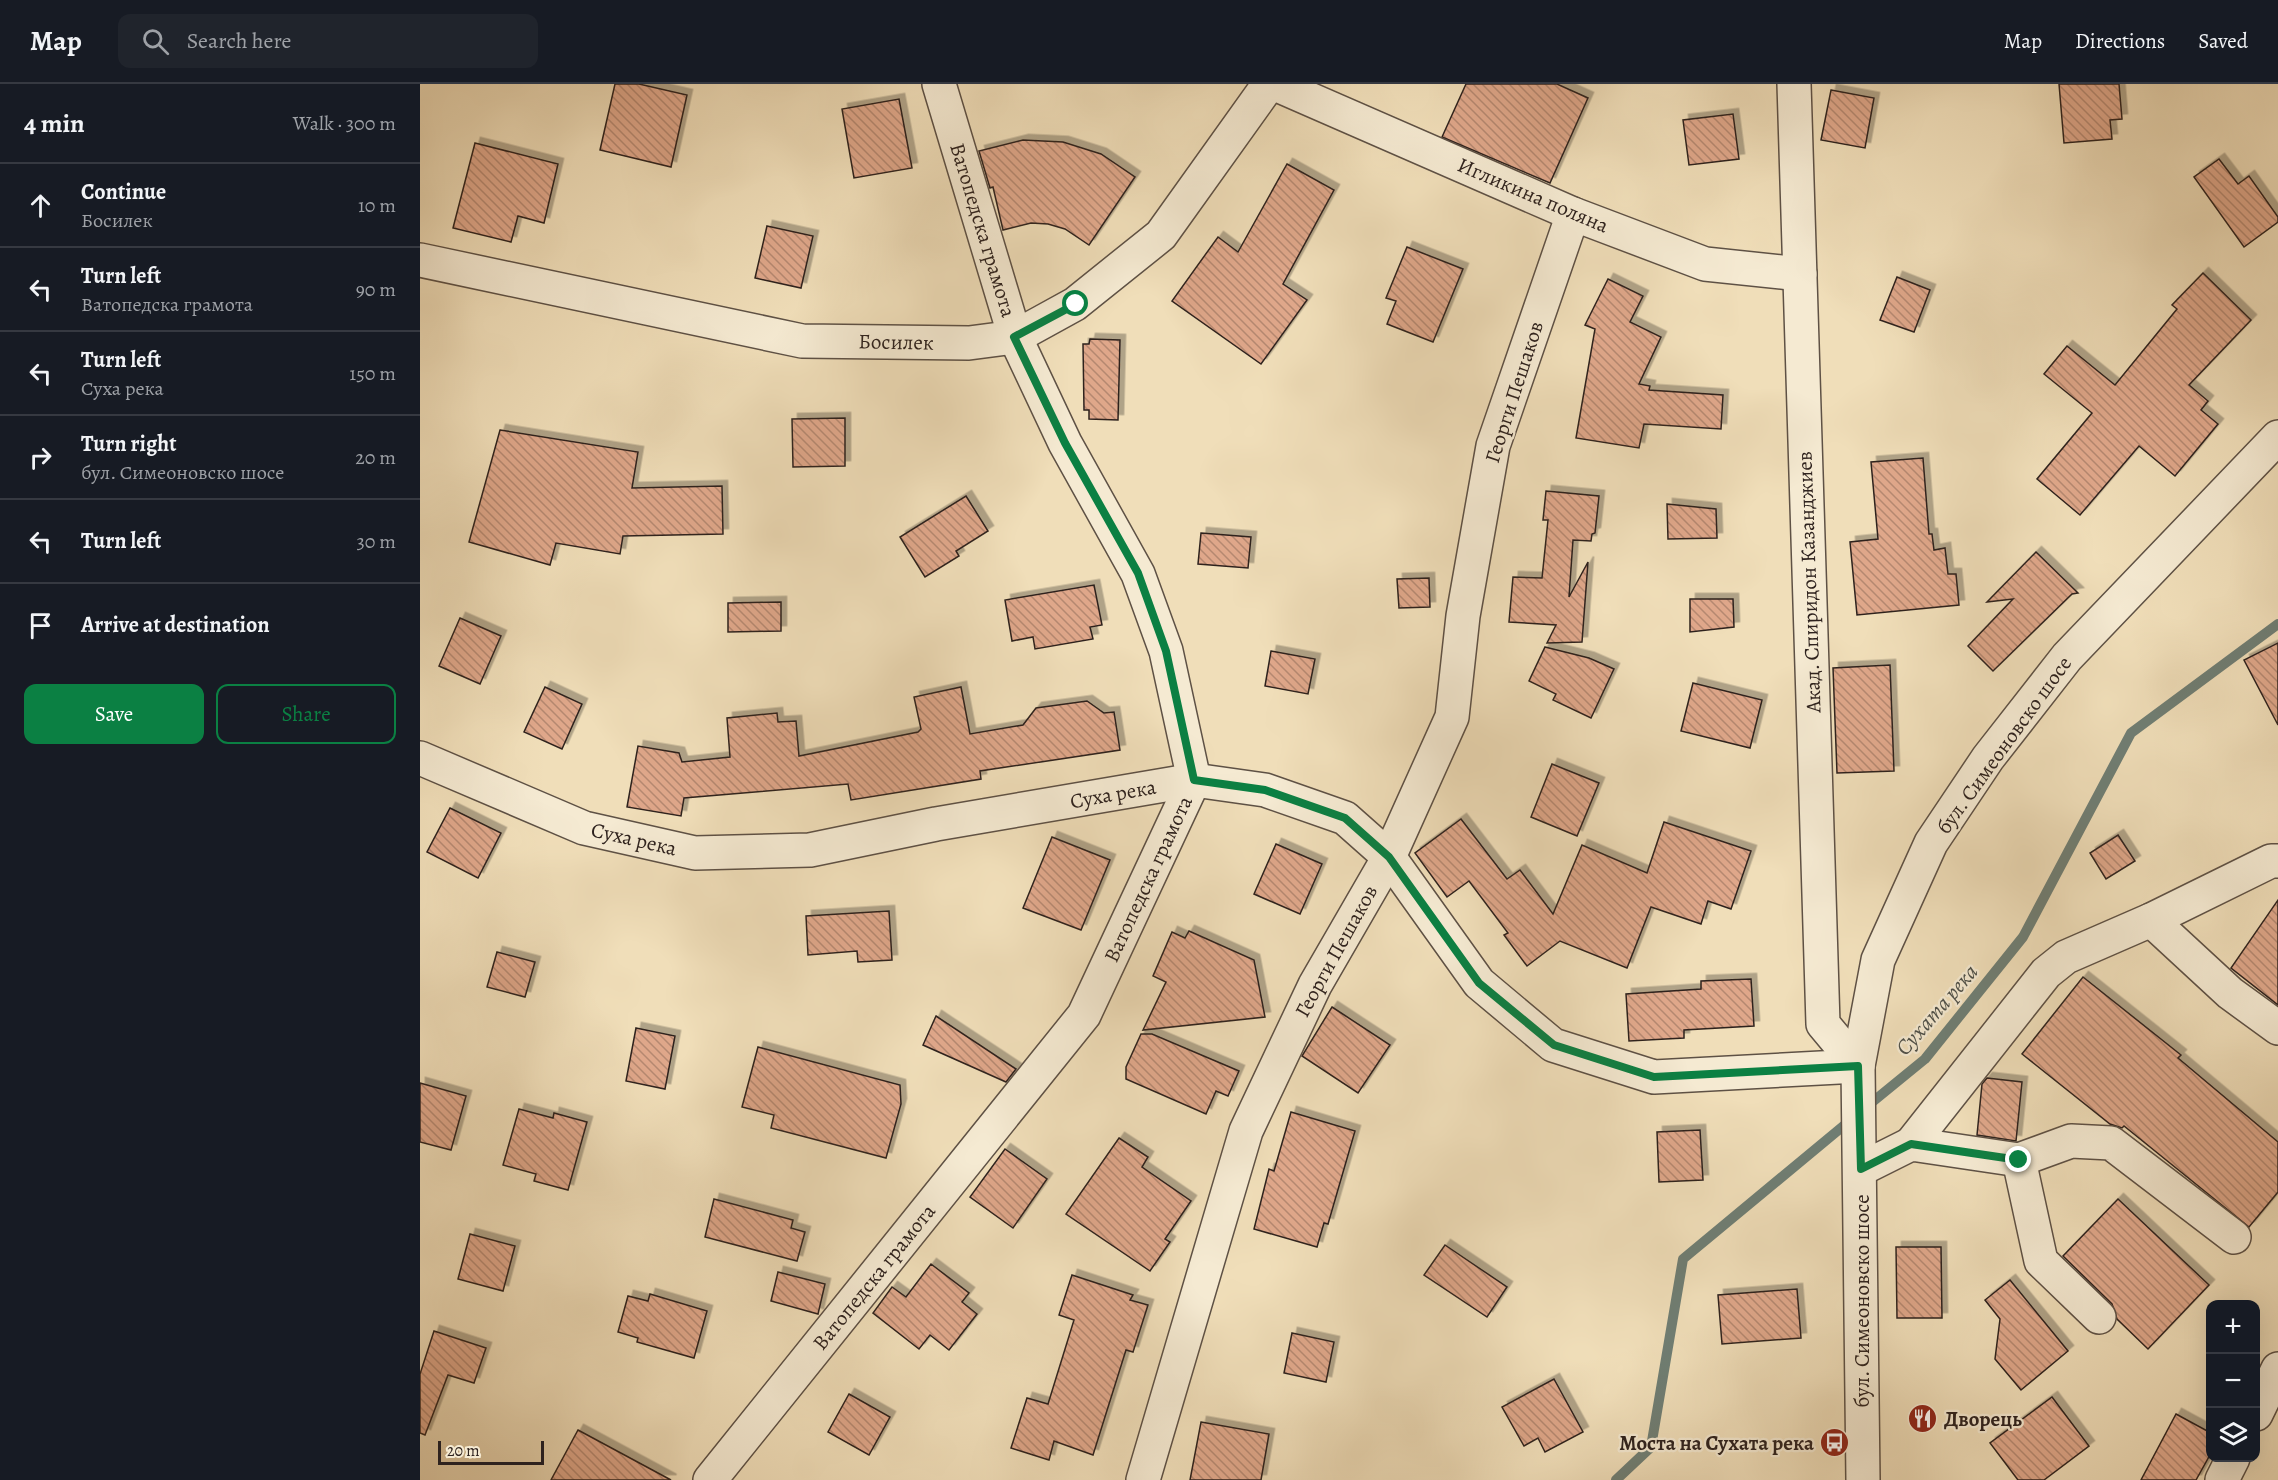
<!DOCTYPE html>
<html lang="en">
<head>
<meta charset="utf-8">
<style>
  body { margin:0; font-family:Alegreya,serif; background:#20242c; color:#f1f3f6 }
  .controls { position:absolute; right:18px; bottom:18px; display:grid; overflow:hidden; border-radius:12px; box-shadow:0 6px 24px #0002 }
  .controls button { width:54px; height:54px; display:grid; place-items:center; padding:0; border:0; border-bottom:2px solid #363941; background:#171b24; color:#f1f3f6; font:30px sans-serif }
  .scale { position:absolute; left:18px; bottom:15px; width:106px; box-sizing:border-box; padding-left:6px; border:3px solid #2e221e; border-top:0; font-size:16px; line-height:21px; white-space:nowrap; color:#2e221e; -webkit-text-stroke:4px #f5ead2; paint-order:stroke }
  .stop { position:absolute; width:18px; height:18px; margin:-14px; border:4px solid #0b8043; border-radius:50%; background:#fff }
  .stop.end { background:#0b8043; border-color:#fff; box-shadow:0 2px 6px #0008 }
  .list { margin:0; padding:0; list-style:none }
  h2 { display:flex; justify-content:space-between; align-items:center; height:78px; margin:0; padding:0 24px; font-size:26px }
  h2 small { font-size:20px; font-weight:400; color:#9ea1a6 }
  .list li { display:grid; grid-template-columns:39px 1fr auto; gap:18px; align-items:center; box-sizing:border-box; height:84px; padding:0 24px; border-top:2px solid #363941 }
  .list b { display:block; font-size:22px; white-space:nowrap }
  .list p { margin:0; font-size:20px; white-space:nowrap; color:#9ea1a6 }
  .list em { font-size:20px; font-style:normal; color:#9ea1a6 }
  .actions { display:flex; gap:12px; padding:18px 24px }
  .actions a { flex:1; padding:14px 0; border:2px solid #0b8043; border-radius:12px; text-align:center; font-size:21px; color:#0b8043 }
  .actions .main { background:#0b8043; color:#fff }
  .icon { flex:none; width:33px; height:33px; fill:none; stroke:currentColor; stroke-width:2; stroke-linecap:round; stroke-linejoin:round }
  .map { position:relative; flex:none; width:1858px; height:1396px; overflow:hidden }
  header { display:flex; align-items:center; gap:36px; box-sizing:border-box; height:84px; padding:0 30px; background:#171b24; border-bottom:2px solid #363941 }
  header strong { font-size:28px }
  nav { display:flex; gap:33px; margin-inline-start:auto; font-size:21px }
  .search { width:420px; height:54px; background:#20242c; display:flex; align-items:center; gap:15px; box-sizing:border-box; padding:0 21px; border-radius:12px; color:#9ea1a6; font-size:22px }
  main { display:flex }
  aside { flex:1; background:#171b24 }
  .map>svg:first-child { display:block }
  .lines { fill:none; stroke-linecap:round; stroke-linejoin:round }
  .stream { stroke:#6f7e74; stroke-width:10 }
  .building { fill:url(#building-back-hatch); stroke:#2e221e; stroke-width:1.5; filter:url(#shadow) }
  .minor-casing { stroke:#5e5145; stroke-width:36 }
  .minor { stroke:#f5ead2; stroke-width:33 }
  .route { stroke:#0b8043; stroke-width:8 }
  .labels { text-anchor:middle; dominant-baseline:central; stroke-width:4.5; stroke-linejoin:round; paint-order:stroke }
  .street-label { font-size:21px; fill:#2e221e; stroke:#f5ead2 }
  .poi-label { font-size:21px; font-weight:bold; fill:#2e221e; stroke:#f5ead2; text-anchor:start }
  .water-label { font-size:22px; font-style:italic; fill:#4e5049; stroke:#f5ead2 }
</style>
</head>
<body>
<header>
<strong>Map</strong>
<div class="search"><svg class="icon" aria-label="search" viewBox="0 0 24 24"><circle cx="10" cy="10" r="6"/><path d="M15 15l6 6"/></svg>Search here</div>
<nav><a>Map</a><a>Directions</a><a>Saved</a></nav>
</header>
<main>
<aside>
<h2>4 min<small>Walk · 300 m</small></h2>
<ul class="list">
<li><svg class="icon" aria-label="ahead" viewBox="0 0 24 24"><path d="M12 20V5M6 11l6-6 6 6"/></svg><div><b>Continue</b><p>Босилек</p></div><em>10 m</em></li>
<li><svg class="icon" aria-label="left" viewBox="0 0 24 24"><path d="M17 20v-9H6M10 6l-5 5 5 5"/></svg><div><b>Turn left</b><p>Ватопедска грамота</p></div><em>90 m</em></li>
<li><svg class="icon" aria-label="left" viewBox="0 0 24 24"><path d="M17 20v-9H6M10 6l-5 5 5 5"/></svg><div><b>Turn left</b><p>Суха река</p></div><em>150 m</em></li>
<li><svg class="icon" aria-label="right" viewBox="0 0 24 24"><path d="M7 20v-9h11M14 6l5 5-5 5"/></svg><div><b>Turn right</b><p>бул. Симеоновско шосе</p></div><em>20 m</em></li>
<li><svg class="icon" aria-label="left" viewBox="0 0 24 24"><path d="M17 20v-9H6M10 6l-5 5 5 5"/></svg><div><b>Turn left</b></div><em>30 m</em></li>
<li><svg class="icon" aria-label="arrive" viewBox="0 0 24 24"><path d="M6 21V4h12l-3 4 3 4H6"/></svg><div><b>Arrive at destination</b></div></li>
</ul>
<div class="actions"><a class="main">Save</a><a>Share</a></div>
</aside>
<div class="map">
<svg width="1858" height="1396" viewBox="0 0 1858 1396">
  <defs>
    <pattern id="building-back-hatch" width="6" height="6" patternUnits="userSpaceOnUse" patternTransform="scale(1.5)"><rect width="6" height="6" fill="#dfa78a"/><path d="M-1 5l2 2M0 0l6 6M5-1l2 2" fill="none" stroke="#b58870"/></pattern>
    <filter id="shadow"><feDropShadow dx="5.5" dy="-5.5" stdDeviation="0" flood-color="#0004"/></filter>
  </defs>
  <rect width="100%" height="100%" fill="#f0deb9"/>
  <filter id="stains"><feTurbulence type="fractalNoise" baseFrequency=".00333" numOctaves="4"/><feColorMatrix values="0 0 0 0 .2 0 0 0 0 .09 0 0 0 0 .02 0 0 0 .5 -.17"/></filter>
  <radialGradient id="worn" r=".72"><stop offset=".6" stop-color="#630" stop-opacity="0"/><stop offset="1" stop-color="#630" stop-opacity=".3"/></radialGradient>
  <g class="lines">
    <g class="stream">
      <path d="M 1445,1024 L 1505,975 L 1603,853 L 1711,649 L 1858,540"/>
      <path d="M 1196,1396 L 1231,1363 L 1263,1175 L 1433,1034"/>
    </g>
  </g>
  <g class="building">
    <path d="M 195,0 L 219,0 L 267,11 L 251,83 L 180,66 Z"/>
    <path d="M 1046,0 L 1137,0 L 1168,14 L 1130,99 L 1022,53 Z"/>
    <path d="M 1639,0 L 1699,0 L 1702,35 L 1690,36 L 1692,55 L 1644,59 Z"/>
    <path d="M 1411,6 L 1454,14 L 1445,64 L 1401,56 Z"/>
    <path d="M 479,15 L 492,84 L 434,94 L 422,25 Z"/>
    <path d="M 1313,30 L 1319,75 L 1269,81 L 1263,36 Z"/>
    <path d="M 603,56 L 643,58 L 681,70 L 715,93 L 669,161 L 645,145 L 628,140 L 611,139 L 583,146 L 573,103 L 570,104 L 559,67 Z"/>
    <path d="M 55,59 L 138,80 L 124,139 L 98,132 L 91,158 L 33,144 Z"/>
    <path d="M 1799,75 L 1818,100 L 1829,92 L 1858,133 L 1858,138 L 1824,163 L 1774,93 Z"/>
    <path d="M 867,80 L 914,106 L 863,200 L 887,216 L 841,280 L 752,217 L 798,153 L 818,168 Z"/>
    <path d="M 347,142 L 393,152 L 381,204 L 335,194 Z"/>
    <path d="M 987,163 L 1043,185 L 1013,258 L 967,240 L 976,217 L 966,214 Z"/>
    <path d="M 1783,189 L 1831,236 L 1769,301 L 1788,317 L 1781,326 L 1798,340 L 1755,392 L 1719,362 L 1660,431 L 1617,395 L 1672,329 L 1624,290 L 1647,262 L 1695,301 L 1757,225 L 1752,221 Z"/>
    <path d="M 1477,193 L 1510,206 L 1494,248 L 1460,236 Z"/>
    <path d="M 1188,195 L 1223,212 L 1210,238 L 1241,253 L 1219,300 L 1230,302 L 1229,306 L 1303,311 L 1301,345 L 1224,340 L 1219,364 L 1156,354 L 1175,245 L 1165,241 Z"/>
    <path d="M 670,255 L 700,256 L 698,336 L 669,335 L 669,326 L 664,326 L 663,260 L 669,260 Z"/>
    <path d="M 425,334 L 425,382 L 373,383 L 372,335 Z"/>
    <path d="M 80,346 L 218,368 L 212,404 L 302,402 L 303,450 L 203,452 L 200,470 L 136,459 L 130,481 L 49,458 Z"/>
    <path d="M 1503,374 L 1509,450 L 1512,450 L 1514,466 L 1525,464 L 1528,490 L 1536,490 L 1539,521 L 1437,531 L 1430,458 L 1458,455 L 1451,378 Z"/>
    <path d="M 1126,407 L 1179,412 L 1175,449 L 1172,450 L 1171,457 L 1153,456 L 1149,513 L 1168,478 L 1162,558 L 1127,559 L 1136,541 L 1089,538 L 1093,493 L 1122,494 L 1128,436 L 1123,436 Z"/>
    <path d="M 546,412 L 568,447 L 536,467 L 539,472 L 505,493 L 480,453 Z"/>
    <path d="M 1247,420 L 1296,425 L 1297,454 L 1248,455 Z"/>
    <path d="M 781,449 L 831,453 L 828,484 L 778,480 Z"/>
    <path d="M 1616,468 L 1658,509 L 1652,510 L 1573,587 L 1548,562 L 1593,515 L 1567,518 Z"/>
    <path d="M 1009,494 L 1010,523 L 979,524 L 977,495 Z"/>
    <path d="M 674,501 L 682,541 L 670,543 L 673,555 L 615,565 L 613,553 L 592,557 L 585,516 Z"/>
    <path d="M 1270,515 L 1313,515 L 1314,543 L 1270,548 Z"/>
    <path d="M 361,518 L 361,547 L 308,548 L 308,519 Z"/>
    <path d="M 40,534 L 81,552 L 60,600 L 19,582 Z"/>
    <path d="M 1858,559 L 1858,641 L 1824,576 Z"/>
    <path d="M 1125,563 L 1169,574 L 1194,585 L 1171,634 L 1133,616 L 1136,610 L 1109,597 Z"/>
    <path d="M 851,567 L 895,575 L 888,610 L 845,602 Z"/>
    <path d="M 1470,581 L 1474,687 L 1417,689 L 1413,584 Z"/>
    <path d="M 1273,599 L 1342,616 L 1330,664 L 1261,647 Z"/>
    <path d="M 125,603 L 162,620 L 142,665 L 104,648 Z"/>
    <path d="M 541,603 L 550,650 L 603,641 L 616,624 L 667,617 L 684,629 L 694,628 L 700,666 L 560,687 L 561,695 L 431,716 L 428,700 L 264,714 L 261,732 L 207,723 L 218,662 L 259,669 L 262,678 L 310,673 L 307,634 L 357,629 L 358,638 L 376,637 L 379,672 L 498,648 L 501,645 L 494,613 Z"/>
    <path d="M 1132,680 L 1179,699 L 1157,752 L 1111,733 Z"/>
    <path d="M 30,724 L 81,749 L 58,794 L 7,768 Z"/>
    <path d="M 1041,735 L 1087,795 L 1100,786 L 1133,830 L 1162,761 L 1227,789 L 1244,738 L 1331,767 L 1311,825 L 1288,817 L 1281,840 L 1231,823 L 1207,884 L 1140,857 L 1107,882 L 1084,851 L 1088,849 L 1049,797 L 1027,813 L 995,769 Z"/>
    <path d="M 1698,751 L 1715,777 L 1686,795 L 1670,769 Z"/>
    <path d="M 632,753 L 690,776 L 661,846 L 603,824 Z"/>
    <path d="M 856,760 L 902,780 L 880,830 L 834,810 Z"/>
    <path d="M 1858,816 L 1858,921 L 1811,884 Z"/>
    <path d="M 469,827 L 472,876 L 438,878 L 437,867 L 388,871 L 386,832 Z"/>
    <path d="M 769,847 L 834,876 L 845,933 L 723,946 L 746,898 L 733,892 L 752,848 L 765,854 Z"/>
    <path d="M 77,868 L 115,878 L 105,913 L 67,903 Z"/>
    <path d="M 1663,893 L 1761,971 L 1758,974 L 1858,1058 L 1858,1108 L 1829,1143 L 1704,1042 L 1702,1044 L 1690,1040 L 1602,970 Z"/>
    <path d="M 1331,895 L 1334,942 L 1264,946 L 1264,954 L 1209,957 L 1206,910 L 1281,905 L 1281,897 Z"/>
    <path d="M 912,923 L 970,961 L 938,1009 L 882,972 Z"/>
    <path d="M 516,932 L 596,985 L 586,998 L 503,961 Z"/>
    <path d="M 216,944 L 255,952 L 245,1005 L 206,997 Z"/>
    <path d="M 721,950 L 732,950 L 819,987 L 808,1012 L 796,1007 L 786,1030 L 706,995 L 706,983 Z"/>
    <path d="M 338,963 L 480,1001 L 481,1020 L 466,1074 L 351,1044 L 354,1031 L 322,1023 Z"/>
    <path d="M 1567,994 L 1602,998 L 1596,1057 L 1557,1051 L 1562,1000 Z"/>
    <path d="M 0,999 L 46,1012 L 31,1066 L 0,1058 Z"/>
    <path d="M 99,1025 L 133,1034 L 134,1029 L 167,1038 L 148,1106 L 114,1097 L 116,1090 L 83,1081 Z"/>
    <path d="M 871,1028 L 935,1047 L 908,1140 L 904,1139 L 897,1163 L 834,1145 L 849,1085 L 854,1087 Z"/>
    <path d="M 1280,1046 L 1283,1096 L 1239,1098 L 1237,1048 Z"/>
    <path d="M 699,1054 L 728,1073 L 722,1083 L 771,1117 L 745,1155 L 750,1158 L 730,1187 L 646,1130 Z"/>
    <path d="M 585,1065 L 627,1095 L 593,1144 L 550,1113 Z"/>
    <path d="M 294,1115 L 373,1136 L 371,1144 L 385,1148 L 377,1177 L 285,1153 Z"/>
    <path d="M 1698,1115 L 1789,1201 L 1728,1265 L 1697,1235 L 1692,1220 L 1643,1172 Z"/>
    <path d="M 50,1150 L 95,1162 L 83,1207 L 38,1195 Z"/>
    <path d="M 1025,1161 L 1087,1203 L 1067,1233 L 1004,1191 Z"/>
    <path d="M 1476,1163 L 1521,1163 L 1522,1234 L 1477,1234 Z"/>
    <path d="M 511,1180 L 549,1209 L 542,1218 L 557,1230 L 529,1266 L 510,1251 L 499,1265 L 453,1229 L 472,1203 L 486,1213 Z"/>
    <path d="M 358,1188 L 405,1200 L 398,1230 L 351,1217 Z"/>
    <path d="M 652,1191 L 713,1211 L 710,1216 L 728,1221 L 713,1268 L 706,1266 L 673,1371 L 634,1357 L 629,1376 L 591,1364 L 607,1314 L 628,1320 L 654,1236 L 639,1231 Z"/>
    <path d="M 1590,1196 L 1648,1267 L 1601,1306 L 1575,1275 L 1580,1235 L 1565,1216 Z"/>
    <path d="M 1377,1205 L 1381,1254 L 1302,1260 L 1298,1211 Z"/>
    <path d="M 230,1210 L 287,1227 L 274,1274 L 217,1258 L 218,1254 L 198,1248 L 208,1212 L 228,1217 Z"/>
    <path d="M 14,1247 L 66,1264 L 54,1299 L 28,1291 L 5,1351 L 0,1349 L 0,1290 Z"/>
    <path d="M 872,1249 L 914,1258 L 906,1298 L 864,1289 Z"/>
    <path d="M 1134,1295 L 1163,1348 L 1125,1368 L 1118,1354 L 1104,1362 L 1082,1323 Z"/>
    <path d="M 429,1310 L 470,1333 L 449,1371 L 408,1348 Z"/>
    <path d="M 1632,1313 L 1669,1362 L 1624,1396 L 1598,1396 L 1570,1359 Z"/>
    <path d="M 1756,1330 L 1791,1349 L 1791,1369 L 1776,1396 L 1721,1396 Z"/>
    <path d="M 781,1338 L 849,1350 L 841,1396 L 770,1396 Z"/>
    <path d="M 158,1346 L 251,1396 L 131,1396 Z"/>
  </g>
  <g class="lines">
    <defs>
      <g id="minor">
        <path d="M 855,0 L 1153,130 L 1285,180 L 1380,190"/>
        <path d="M 1374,0 L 1403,940 L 1438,982"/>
        <path d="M 0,176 L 382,257 L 549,259 L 595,253 L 655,220 L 741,151 L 849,0"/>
        <path d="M 0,674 L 164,744 L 275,769 L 390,766 L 516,740 L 774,696 L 845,706 L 925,734 L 969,773 L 1059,899 L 1133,961 L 1234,993 L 1438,982"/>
        <path d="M 1731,836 L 1810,909 L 1858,944"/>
        <path d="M 1491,1060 L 1626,889 L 1646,873 L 1731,836 L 1851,777 L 1858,777"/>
        <path d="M 1599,1076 L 1621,1177 L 1679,1233"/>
        <path d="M 1441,1085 L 1491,1060 L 1599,1076 L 1651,1057 L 1691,1059 L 1814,1153"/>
        <path d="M 1836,1330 L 1858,1285"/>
        <path d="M 290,1396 L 664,931 L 774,696 L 746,567 L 718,490 L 645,359 L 595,253 L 519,0"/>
        <path d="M 723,1396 L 826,1047 L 895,901 L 969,773 L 1032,633 L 1043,532 L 1073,362 L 1153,130"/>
        <path d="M 1443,1396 L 1438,982 L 1458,876 L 1511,759 L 1568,674 L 1647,573 L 1858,353"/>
        <path d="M 1802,1396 L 1813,1374"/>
      </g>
    </defs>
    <use href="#minor" class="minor-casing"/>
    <use href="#minor" class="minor"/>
  </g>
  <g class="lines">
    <path class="route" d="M 656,220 L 594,253 L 645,359 L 718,489 L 746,567 L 774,696 L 845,706 L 925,734 L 969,773 L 1059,899 L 1134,961 L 1234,993 L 1438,982 L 1441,1085 L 1491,1060 L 1599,1076"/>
  </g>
  <defs>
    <symbol id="restaurant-disc" viewBox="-11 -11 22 22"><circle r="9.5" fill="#8f2418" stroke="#f5ead2"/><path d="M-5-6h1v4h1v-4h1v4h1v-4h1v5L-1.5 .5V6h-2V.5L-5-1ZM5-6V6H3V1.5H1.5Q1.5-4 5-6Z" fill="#fff"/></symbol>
    <symbol id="bus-disc" viewBox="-11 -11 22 22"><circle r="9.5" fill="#8f2418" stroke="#f5ead2"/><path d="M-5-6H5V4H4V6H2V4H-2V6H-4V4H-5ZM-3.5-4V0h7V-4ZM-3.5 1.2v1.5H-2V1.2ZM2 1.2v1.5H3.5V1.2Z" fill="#fff"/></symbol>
  </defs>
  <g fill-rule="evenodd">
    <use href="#restaurant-disc" x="1486" y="1318" width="33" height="33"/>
    <use href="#bus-disc" x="1398" y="1342" width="33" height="33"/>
  </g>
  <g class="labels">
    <g class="street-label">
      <text transform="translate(1113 111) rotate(23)">Игликина поляна</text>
      <text transform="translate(563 146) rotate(73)">Ватопедска грамота</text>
      <text transform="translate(476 258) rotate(1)">Босилек</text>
      <text transform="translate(1094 308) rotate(-72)">Георги Пешаков</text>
      <text transform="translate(1389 498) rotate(-92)">Акад. Спиридон Казанджиев</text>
      <text transform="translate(1584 661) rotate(-54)">бул. Симеоновско шосе</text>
      <text transform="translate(693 710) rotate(-10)">Суха река</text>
      <text transform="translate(214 755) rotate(13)">Суха река</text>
      <text transform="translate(728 795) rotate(-65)">Ватопедска грамота</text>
      <text transform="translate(916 867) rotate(-61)">Георги Пешаков</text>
      <text transform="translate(454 1193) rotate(-51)">Ватопедска грамота</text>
      <text transform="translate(1442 1217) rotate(-90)">бул. Симеоновско шосе</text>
    </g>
    <g class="poi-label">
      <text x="1524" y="1335">Дворець</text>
      <text x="1394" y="1359" text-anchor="end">Моста на Сухата река</text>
    </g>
    <g class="water-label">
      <text transform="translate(1517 926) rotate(-49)">Сухата река</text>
    </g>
  </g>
  <rect width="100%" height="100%" filter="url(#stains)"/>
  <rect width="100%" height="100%" fill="url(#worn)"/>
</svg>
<div class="controls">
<button>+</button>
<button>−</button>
<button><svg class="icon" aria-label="layers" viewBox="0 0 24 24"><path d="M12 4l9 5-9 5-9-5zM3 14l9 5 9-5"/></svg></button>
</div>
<div class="scale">20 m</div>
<div class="stop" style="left:656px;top:220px"></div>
<div class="stop end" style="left:1599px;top:1076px"></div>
</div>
</main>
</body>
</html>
